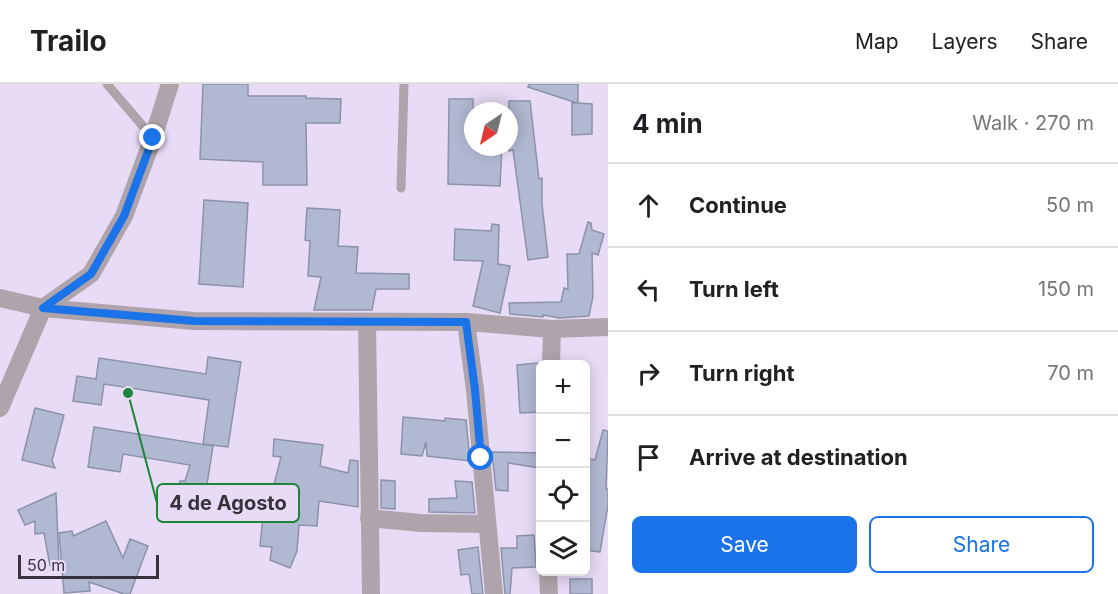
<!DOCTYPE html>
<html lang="en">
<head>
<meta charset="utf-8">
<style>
  body { margin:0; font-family:Inter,sans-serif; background:#f2f2f2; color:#202124 }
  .controls { position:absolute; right:18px; bottom:18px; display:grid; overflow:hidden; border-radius:9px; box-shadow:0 3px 15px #0003 }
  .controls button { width:54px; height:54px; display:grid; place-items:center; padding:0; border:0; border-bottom:2px solid #e0e0e0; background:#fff; color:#202124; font:30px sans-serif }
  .compass { position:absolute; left:464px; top:18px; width:54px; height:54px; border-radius:50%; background:#fff; box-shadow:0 3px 15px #0003; rotate:215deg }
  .scale { position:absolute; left:18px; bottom:15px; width:141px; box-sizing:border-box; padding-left:6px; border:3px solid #37333d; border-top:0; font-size:16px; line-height:21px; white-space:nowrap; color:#37333d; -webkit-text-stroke:4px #e7dbf5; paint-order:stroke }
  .stop { position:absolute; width:18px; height:18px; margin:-14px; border:4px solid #1a73e8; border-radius:50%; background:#fff }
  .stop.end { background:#1a73e8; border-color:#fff; box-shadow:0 2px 6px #0008 }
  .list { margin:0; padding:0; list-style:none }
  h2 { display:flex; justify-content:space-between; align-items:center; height:78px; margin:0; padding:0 24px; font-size:26px }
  h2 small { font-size:20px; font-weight:400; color:#757577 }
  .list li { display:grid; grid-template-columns:39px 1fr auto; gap:18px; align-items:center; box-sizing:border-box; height:84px; padding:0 24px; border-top:2px solid #e0e0e0 }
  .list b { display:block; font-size:22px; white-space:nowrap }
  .list em { font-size:20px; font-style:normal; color:#757577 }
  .actions { display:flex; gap:12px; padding:18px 24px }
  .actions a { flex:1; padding:14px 0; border:2px solid #1a73e8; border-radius:9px; text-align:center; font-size:21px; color:#1a73e8 }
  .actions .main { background:#1a73e8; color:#fff }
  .icon { flex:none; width:33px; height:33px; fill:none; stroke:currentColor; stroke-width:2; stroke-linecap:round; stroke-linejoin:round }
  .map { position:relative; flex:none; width:608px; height:510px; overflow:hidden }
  header { display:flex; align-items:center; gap:36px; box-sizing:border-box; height:84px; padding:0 30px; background:#fff; border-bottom:2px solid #e0e0e0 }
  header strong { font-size:28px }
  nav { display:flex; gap:33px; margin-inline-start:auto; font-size:21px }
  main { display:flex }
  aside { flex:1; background:#fff }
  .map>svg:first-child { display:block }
  .building { fill:#b1b8d1; stroke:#8c92aa; stroke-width:1.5 }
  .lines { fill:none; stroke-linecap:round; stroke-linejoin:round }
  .lane { stroke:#afa4ab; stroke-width:9 }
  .street { stroke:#afa4ab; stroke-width:18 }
  .route { stroke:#1a73e8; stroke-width:8 }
  .leader { fill:none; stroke:#1d853b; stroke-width:2 }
  .callout-dot { fill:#1d853b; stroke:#e7dbf5; stroke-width:2 }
  .callout { fill:#e7dbf5; stroke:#1d853b; stroke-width:2 }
  .callout-label { font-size:20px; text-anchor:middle; font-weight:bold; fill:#37333d }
</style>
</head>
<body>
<header>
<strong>Trailo</strong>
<nav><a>Map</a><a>Layers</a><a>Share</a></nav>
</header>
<main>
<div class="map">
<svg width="608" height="510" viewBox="0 0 608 510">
  <rect width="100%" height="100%" fill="#e7dbf5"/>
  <g class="building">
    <path d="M 203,0 L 248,0 L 248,12 L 306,12 L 306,14 L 341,15 L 340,39 L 306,39 L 307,101 L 263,101 L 263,78 L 200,75 Z"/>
    <path d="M 529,0 L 578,0 L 578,19 L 592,20 L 592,50 L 572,51 L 572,19 L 577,19 L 528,3 Z"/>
    <path d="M 449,15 L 473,15 L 473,63 L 502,63 L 500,102 L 448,100 Z"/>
    <path d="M 509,17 L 530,17 L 539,95 L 542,94 L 542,120 L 548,173 L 528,176 L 513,66 L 509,67 Z"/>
    <path d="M 204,116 L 248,119 L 243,203 L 199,200 Z"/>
    <path d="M 307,124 L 340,126 L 338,162 L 358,163 L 356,189 L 409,190 L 409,205 L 376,205 L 372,226 L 314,226 L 321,193 L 308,192 L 310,157 L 305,156 Z"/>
    <path d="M 588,138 L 591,139 L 592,146 L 604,150 L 598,171 L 592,169 L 593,212 L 589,232 L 559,234 L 543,231 L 543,233 L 510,230 L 509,219 L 561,218 L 564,204 L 568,205 L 567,170 L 579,170 Z"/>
    <path d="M 492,140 L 499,141 L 498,180 L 510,182 L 500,229 L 473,222 L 483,177 L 454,176 L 455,145 L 491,147 Z"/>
    <path d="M 208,273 L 241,278 L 228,363 L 203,360 L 209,316 L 104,300 L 101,321 L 73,317 L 77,292 L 96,295 L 99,274 L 206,290 Z"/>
    <path d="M 538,279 L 540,328 L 520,329 L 517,281 Z"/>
    <path d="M 35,324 L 64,331 L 52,377 L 55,384 L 22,376 Z"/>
    <path d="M 403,333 L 445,337 L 445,334 L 466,336 L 470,377 L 427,372 L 426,358 L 422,372 L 401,370 Z"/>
    <path d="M 94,343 L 213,362 L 207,400 L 238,404 L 236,418 L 197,411 L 192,430 L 169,424 L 168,406 L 180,406 L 178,406 L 180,397 L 185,397 L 190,381 L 123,370 L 120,388 L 88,383 Z"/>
    <path d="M 603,346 L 608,347 L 606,405 L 608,405 L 608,421 L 600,468 L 585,466 L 585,374 L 595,376 Z"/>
    <path d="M 274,355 L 323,361 L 320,382 L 348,389 L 350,376 L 358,377 L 358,423 L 319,417 L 317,442 L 299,441 L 297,467 L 290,484 L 270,476 L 272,463 L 260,462 L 266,400 L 274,401 L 281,373 L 273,372 Z"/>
    <path d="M 492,368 L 540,369 L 540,384 L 508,379 L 508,407 L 496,406 Z"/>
    <path d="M 381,396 L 395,397 L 395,425 L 381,424 Z"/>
    <path d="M 455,397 L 472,398 L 475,429 L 429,428 L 429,415 L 457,414 Z"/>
    <path d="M 56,409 L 59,481 L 50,482 L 44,449 L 35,450 L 35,437 L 25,441 L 18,426 Z"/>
    <path d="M 106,437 L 123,474 L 130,455 L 148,462 L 130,510 L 124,510 L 89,498 L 90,507 L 64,509 L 59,449 L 72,447 L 73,452 Z"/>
    <path d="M 534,451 L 536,483 L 512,484 L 510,510 L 505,510 L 501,464 L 517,464 L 517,452 Z"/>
    <path d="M 478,463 L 483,510 L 472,510 L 469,490 L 461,491 L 458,466 Z"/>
    <rect x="570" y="495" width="22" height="15"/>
  </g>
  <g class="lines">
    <g class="lane">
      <path d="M 107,0 L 153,54"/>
      <path d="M 401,104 L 404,0"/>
    </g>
    <g class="street">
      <path d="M 0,214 L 43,224 L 194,237 L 466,238 L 552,245 L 608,243"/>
      <path d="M 466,238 L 475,306 L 494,510"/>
      <path d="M 367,239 L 371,510"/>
      <path d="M 551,280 L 552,245"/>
      <path d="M 0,324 L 43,224 L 91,190 L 124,132 L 153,54 L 170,0"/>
      <path d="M 369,434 L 421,439 L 487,440"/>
      <path d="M 548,488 L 549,510"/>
    </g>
  </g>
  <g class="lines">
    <path class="route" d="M 153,54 L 124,132 L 91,190 L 43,224 L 194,237 L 466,238 L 475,306 L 481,374"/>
  </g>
  <path class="leader" d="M128 309L157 419"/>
  <circle class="callout-dot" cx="128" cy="309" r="6"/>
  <rect class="callout" x="157" y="400" width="142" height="38" rx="6"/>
  <g class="callout-label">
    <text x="228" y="426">4 de Agosto</text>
  </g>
</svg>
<div class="controls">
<button>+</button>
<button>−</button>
<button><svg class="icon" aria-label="locate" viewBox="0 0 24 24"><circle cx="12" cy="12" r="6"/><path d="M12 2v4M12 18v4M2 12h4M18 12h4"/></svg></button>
<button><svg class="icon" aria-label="layers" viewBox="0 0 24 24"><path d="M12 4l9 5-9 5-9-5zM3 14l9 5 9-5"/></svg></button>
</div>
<svg class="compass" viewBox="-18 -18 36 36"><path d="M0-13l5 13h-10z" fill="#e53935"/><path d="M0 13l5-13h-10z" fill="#757577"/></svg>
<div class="scale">50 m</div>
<div class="stop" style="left:481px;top:374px"></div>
<div class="stop end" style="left:153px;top:54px"></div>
</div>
<aside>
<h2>4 min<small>Walk · 270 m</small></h2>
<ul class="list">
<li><svg class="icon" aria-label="ahead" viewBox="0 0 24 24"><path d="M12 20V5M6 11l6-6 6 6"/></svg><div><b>Continue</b></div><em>50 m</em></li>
<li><svg class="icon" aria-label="left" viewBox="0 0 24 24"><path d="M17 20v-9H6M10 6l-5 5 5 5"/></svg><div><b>Turn left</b></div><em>150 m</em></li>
<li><svg class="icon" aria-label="right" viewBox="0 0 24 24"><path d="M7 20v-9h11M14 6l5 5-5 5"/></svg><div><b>Turn right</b></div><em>70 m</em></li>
<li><svg class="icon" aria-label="arrive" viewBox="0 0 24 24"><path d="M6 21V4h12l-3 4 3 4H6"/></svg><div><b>Arrive at destination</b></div></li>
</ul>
<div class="actions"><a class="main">Save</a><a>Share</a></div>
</aside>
</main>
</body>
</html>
